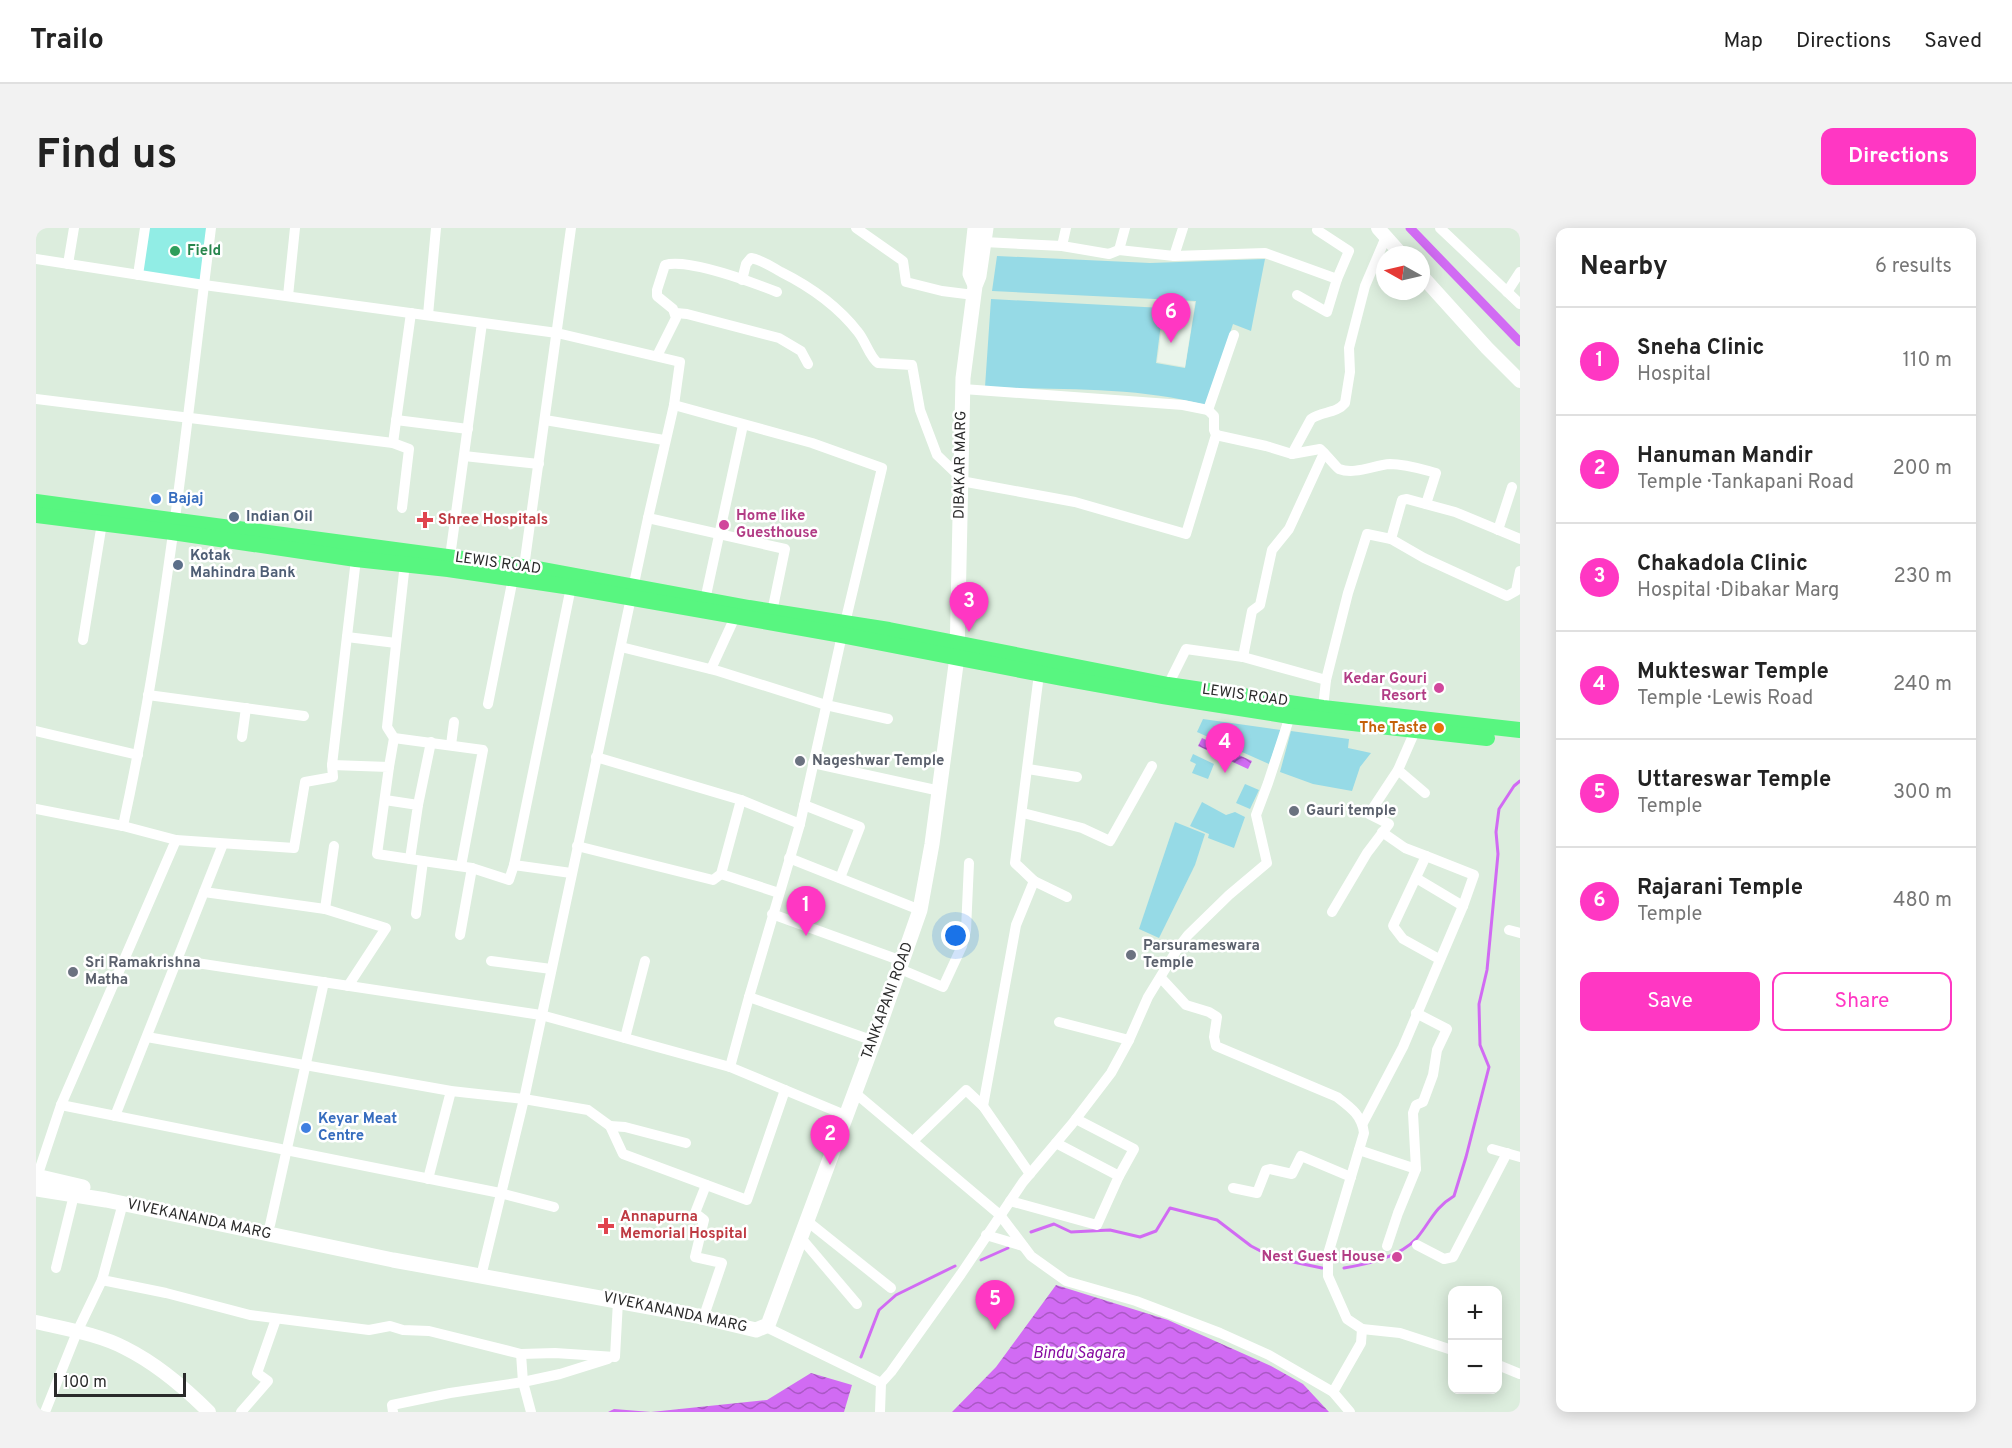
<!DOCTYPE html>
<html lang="en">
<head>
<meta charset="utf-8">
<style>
  body { margin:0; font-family:Overpass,sans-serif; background:#f2f2f2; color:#222 }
  .controls { position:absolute; right:18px; bottom:18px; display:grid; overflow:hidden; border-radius:12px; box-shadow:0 3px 15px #0003 }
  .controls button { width:54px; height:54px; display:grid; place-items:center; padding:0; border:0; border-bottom:2px solid #e0e0e0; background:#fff; color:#222; font:30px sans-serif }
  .compass { position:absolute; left:1340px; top:18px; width:54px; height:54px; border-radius:50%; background:#fff; box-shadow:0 3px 15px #0003; rotate:278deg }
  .scale { position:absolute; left:18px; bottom:15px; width:132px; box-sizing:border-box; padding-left:6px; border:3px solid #2a2a2a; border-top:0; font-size:16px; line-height:21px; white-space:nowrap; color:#2a2a2a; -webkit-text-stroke:4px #fff; paint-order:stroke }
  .you { position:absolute; left:920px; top:708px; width:21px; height:21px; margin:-15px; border:4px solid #fff; border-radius:50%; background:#1a73e8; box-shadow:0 0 0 9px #1a73e833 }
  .badge { display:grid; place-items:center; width:39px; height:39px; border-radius:50%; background:#ff37c3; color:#fff; font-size:20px; font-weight:700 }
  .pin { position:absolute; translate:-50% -50px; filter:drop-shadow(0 2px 3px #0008) }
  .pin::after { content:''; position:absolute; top:32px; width:21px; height:18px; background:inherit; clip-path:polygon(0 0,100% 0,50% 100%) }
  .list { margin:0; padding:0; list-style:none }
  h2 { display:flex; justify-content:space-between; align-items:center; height:78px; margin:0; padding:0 24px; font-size:26px }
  h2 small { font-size:20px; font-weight:400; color:#767676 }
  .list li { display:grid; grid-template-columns:39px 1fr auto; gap:18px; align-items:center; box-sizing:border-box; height:108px; padding:0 24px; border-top:2px solid #e0e0e0 }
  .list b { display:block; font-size:22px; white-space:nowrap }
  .list p { margin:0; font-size:20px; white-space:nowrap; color:#767676 }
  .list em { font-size:20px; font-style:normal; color:#767676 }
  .actions { display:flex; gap:12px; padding:18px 24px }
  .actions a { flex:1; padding:14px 0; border:2px solid #ff37c3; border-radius:12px; text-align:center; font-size:21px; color:#ff37c3 }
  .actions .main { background:#ff37c3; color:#fff }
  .map { position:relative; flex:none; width:1484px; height:1184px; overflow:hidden; border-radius:12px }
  header { display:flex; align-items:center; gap:36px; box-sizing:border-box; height:84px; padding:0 30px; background:#fff; border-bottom:2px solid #e0e0e0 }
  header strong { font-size:28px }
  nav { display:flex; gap:33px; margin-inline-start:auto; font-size:21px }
  .intro { display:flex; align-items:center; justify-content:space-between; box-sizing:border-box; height:144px; padding:0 36px }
  h1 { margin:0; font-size:42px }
  .button { padding:15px 27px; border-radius:12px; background:#ff37c3; color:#fff; font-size:21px; font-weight:700 }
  main { display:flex; gap:36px; padding:0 36px }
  aside { flex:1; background:#fff; border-radius:12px; box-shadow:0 3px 15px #0003 }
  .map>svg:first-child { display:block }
  .grass { fill:#96dae6 }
  .pitch { fill:#91ede5 }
  .plaza { fill:#eaf5eb }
  .water { fill:url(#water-waves) }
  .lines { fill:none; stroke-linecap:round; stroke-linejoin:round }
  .stream { stroke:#d16bf3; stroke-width:3 }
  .canal { stroke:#d16bf3; stroke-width:9 }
  .minor { stroke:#fff; stroke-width:10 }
  .tertiary { stroke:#fff; stroke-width:14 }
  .secondary { stroke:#fff; stroke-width:15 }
  .primary { stroke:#58f680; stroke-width:16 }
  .leisure-dot { fill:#2e9e5b; stroke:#fff; stroke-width:2 }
  .shop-dot { fill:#3f7fe0; stroke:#fff; stroke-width:2 }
  .service-dot { fill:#5c6f8a; stroke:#fff; stroke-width:2 }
  .health-dot { fill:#e0444e; stroke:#fff; stroke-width:2 }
  .hotel-dot { fill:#d1479c; stroke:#fff; stroke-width:2 }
  .food-dot { fill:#e8710a; stroke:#fff; stroke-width:2 }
  .worship-dot { fill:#6b7280; stroke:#fff; stroke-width:2 }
  .labels { text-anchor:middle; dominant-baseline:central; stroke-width:5; stroke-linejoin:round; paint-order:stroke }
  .leisure-label { font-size:15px; font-weight:bold; fill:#27864d; stroke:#fff; text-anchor:start }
  .street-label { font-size:15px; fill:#2a2a2a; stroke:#fff }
  .shop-label { font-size:15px; font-weight:bold; fill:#366cbe; stroke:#fff; text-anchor:start }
  .hotel-label { font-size:15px; font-weight:bold; fill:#b23c85; stroke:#fff; text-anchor:end }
  .service-label { font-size:15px; font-weight:bold; fill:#4e5e75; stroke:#fff; text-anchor:start }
  .health-label { font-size:15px; font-weight:bold; fill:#be3a42; stroke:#fff; text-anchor:start }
  .food-label { font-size:15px; font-weight:bold; fill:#c56008; stroke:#fff; text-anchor:end }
  .worship-label { font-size:15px; font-weight:bold; fill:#5b616d; stroke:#fff; text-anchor:start }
  .water-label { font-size:16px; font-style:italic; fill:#8609a0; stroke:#fff }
</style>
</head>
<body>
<header>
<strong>Trailo</strong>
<nav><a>Map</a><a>Directions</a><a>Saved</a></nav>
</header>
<div class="intro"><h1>Find us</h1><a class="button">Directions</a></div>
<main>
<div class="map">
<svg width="1484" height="1184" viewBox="0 0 1484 1184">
  <defs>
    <pattern id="water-waves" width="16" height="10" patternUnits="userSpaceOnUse" patternTransform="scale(1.5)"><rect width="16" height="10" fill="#d16bf3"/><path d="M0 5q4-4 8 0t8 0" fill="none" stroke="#aa58c5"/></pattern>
  </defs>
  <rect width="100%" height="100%" fill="#dceddd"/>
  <g class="grass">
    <path d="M 961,28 L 1114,35 L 1229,31 L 1215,103 L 1197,96 L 1170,177 C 1099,158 1021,162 949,159 L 955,71 L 1127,80 L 1120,135 L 1149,140 L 1160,73 L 956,63 Z"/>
    <path d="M 1167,491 L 1245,502 L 1233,536 L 1161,504 Z"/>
    <path d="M 1255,503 L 1313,511 L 1312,520 L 1335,525 L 1324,539 L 1316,563 L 1277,556 L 1244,544 Z"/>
    <path d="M 1157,526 L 1178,536 L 1172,551 L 1156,545 L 1160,536 L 1154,533 Z"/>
    <path d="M 1209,556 L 1223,562 L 1214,581 L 1200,575 Z"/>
    <path d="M 1166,574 L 1190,587 L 1199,584 L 1209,589 L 1198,620 L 1172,610 L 1173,606 L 1154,598 Z"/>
    <path d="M 1139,594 L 1169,606 L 1159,637 L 1123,710 L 1103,701 Z"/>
  </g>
  <path class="pitch" d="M 109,0 L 175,0 L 168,57 L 102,47 Z"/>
  <path class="plaza" d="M 1130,72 L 1159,74 L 1149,139 L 1121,134 Z"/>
  <g class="water">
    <path d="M 1166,510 L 1216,533 L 1212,541 L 1162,518 Z"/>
    <path d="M 1020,1057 L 1132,1092 L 1235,1138 L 1267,1156 L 1293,1184 L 916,1184 L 960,1139 Z"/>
    <path d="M 775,1145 L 816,1157 L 808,1184 L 572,1184 L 578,1181 L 615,1184 L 731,1172 Z"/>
  </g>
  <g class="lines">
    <g class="stream">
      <path d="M 995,1004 L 1018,996 L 1035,1004 L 1074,1002 L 1104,1009 L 1120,1003 L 1134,980 L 1181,992 L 1215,1018 L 1238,1030 L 1286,1040"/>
      <path d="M 945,1032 L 972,1020"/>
      <path d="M 1308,1040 C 1332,1036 1364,1029 1381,1010 C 1395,993 1398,980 1418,968 L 1430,929 L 1453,839 L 1444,817 L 1443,776 L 1451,742 L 1462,626 L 1460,604 L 1463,581 L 1478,558 L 1484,553"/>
      <path d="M 825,1129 L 843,1082 L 860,1067 L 919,1038"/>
    </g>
    <path class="canal" d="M 1374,0 L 1484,114"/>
    <g class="minor">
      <path d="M 820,0 L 867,33 L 870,54 L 906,63 L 938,67"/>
      <path d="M 1404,0 L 1484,76"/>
      <path d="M 948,14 L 1026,18 L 1073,26 L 1083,22 L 1138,28 L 1229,25 L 1301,51 L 1313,23 L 1281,2"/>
      <path d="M 1026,18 L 1030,0"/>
      <path d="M 1083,22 L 1089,0"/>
      <path d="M 1138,28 L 1147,0"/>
      <path d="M 0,31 L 168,57 L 521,105 L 644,134 L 638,177 L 612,290 L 488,871 L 447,1040"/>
      <path d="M 32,36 L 38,0"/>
      <path d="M 102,47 L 109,0"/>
      <path d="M 706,52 L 710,36 L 715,30 C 726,32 736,39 745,44 C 775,59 801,77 822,104 C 829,112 834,130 842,135 L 876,137 L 884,182 L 901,227 L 925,250"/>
      <path d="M 1471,64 L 1484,44"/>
      <path d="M 1261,67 L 1291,84 L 1301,51"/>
      <path d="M 252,68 L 259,0"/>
      <path d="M 640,85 L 651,86 L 743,110 L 765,123 L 772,136"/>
      <path d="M 392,87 L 400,0"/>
      <path d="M 621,128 L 640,90 L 637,81 L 621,68 L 621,62 L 629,37 C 652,30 718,55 741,64"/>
      <path d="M 927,161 L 1147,177 L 1172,182"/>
      <path d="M 0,171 L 357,215 L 373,221 L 366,280"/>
      <path d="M 638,177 L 776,215 L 846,240 L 809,395"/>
      <path d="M 360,192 L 432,201"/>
      <path d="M 509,192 L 628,212"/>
      <path d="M 1180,207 L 1230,218 L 1256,226 L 1284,221 C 1288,224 1301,240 1303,241 C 1319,247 1338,237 1354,236 C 1370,236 1385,241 1400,245 L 1390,276"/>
      <path d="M 357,215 L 375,85"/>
      <path d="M 1256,226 L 1275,191 C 1286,183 1300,186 1309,175 L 1314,144 L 1313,120 L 1329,58 L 1350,9"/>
      <path d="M 428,228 L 503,236"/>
      <path d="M 925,253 L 1039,274 L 1150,306 L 1180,207 L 1178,202 L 1178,188 L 1172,182 L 1198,107"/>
      <path d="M 612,290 L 749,321 L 736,384"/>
      <path d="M 1462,302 L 1476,259"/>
      <path d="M 1484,311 L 1419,284 L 1371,271 L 1366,272 L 1355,311 L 1388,330 L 1471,368 L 1480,363 L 1484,343"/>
      <path d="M 414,329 L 446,95"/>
      <path d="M 488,339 L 535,0"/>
      <path d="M 669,372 L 707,197"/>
      <path d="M 311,409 L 360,415"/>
      <path d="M 47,412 L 66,295"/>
      <path d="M 585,419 L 682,443 L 790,477 L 852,491"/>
      <path d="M 1207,429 L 1216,383 L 1224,377 L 1236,322 L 1253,301 L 1288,225"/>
      <path d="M 675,441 L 699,389"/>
      <path d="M 1132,457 L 1150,421 L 1207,429 L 1290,452 L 1312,365 L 1331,306 L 1355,311"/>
      <path d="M 112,467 L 268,488"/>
      <path d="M 452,476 L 477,350"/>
      <path d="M 1287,480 L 1290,452"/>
      <path d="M 0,503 L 102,527"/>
      <path d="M 206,509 L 210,480"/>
      <path d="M 358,510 L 447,522 L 425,638"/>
      <path d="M 415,517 L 418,494"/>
      <path d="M 560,529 L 705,572 L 764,596"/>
      <path d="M 777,535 L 904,563"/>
      <path d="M 296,537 L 353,539 L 341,626 L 387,633"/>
      <path d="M 353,539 L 358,510 L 351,499 L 369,335"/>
      <path d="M 992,541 L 1041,549"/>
      <path d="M 1362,542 L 1389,565"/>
      <path d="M 349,572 L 382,577 L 374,631"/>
      <path d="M 382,577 L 395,514"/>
      <path d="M 768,577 L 824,599 L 804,650"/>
      <path d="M 0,581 L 87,598 L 140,612 L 25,877 L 1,949"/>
      <path d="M 987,585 L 1046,600 L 1074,613 L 1116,538"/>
      <path d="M 87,598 C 130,401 150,200 175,0"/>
      <path d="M 1346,604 L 1369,620 L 1390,628 L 1357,698 L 1367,711 L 1403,731"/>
      <path d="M 140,612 L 258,620 L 269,554 L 297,549 L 296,537 L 320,331"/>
      <path d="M 541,618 L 677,652 L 685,646 L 705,572"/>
      <path d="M 753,630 L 884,682"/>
      <path d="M 478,637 L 535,359"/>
      <path d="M 685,646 L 743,665"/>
      <path d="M 1380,650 L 1427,678 L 1438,647 L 1390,628"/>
      <path d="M 998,653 L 1031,669"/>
      <path d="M 168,664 L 289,681 L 350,700 L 312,758"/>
      <path d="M 289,681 L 298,618"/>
      <path d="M 1296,684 L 1331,625 L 1353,596 L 1333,586 L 1362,542 L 1379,503 L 1377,497"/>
      <path d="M 380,686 L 387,633 L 436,640 L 473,652 L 478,637 L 535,645"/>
      <path d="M 736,686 L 866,733"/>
      <path d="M 1473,702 L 1484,705"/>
      <path d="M 424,707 L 436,640"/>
      <path d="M 141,732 L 505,787 L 694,839 L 809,887"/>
      <path d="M 455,733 L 515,741"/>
      <path d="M 864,741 L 907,759 L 926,718 L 930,702 L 933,635"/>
      <path d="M 1125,750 L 1150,777 L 1173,784 L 1181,789 L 1178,809 L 1180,818 L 1301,869 C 1314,879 1326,887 1328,905 L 1292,1026 L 1292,1048 L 1311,1091 L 1326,1101 L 1325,1115 L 1297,1164"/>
      <path d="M 713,769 L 838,813"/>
      <path d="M 1023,794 L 1093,812"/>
      <path d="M 111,809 L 415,863 L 488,871 L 552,882 L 574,898 L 587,926 L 711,972 L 749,862"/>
      <path d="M 589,810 L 609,733"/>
      <path d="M 694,839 L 713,769 L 764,596 L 806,407"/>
      <path d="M 818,864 L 964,987 L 995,1028 L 1030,1053 L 1100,1073 L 1184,1105 L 1233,1127 L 1297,1164 L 1314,1184"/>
      <path d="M 25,877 L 464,965 L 518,979"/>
      <path d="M 947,878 L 994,946"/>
      <path d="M 79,888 L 187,616"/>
      <path d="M 1040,891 L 1098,921 L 1083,948"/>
      <path d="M 1327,895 L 1367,819 L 1427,678"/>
      <path d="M 574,898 L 589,899 L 650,915"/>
      <path d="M 877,913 L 930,862 L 947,878 L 980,697 L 998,653 L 979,635 L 1003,446"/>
      <path d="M 1456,921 L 1484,929"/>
      <path d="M 1323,922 L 1380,941 L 1377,885 L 1380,877 L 1387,874 L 1397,847 L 1401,822 L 1411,801 L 1380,785"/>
      <path d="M 392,951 L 415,863"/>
      <path d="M 1197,960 L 1221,965 L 1230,942 L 1234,941 L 1256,946 L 1265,928 L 1315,949"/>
      <path d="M 974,973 L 1061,997 L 1083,948 L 1020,915"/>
      <path d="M 87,975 L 66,1052 L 130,1065 L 214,1087 L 333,1102 L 354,1098 L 367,1102 L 393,1103 L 485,1126 L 519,1125 L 579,1129 L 582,1073"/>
      <path d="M 771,993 L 855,1060"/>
      <path d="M 234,997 L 288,754"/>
      <path d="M 950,1007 L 987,1018"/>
      <path d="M 765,1010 L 821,1076"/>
      <path d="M 1381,1017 L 1408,1031 L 1417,1029 L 1471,925"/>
      <path d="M 1351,1018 L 1362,985 L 1380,941"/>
      <path d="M 20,1040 L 38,967"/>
      <path d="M 670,1082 L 686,1035 L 659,1029 L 668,992 L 659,985 L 670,957"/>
      <path d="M 730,1099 L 845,1155 L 844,1184"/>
      <path d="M 1326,1101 L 1364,1105 L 1416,1122"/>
      <path d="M 485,1126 L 487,1154 L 495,1184"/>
      <path d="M 1462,1137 L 1484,1146"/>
      <path d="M 845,1155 L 855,1144 L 925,1046 L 987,954 L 1036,896 L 1075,845 L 1093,812 L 1112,769 L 1142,720 L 1152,707 L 1193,667 L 1231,635 L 1220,587 L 1232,555 L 1254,488"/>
      <path d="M 9,1184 L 41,1104 L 66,1052"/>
      <path d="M 205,1184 L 232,1153 L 221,1145 L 240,1091"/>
      <path d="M 357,1184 L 356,1177 L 414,1165 L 487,1154 L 524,1146 L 572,1131"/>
    </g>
    <g class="tertiary">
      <path d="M 1342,0 L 1366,27"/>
      <path d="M 1385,47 L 1451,120 L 1484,153"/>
      <path d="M 0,1094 C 29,1101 62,1106 89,1120 C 121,1136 148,1159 173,1184"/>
    </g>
    <g class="secondary">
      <path d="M 938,55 L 934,46 L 939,0"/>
      <path d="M 0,948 L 47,959"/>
      <path d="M 0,961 L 70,972 L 357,1032 L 657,1087 L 720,1102 L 732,1097 L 838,813 L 884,682 L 896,616 L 921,429 L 927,150 L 939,58 L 943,48 L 950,0"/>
    </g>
    <g class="primary">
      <path d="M 0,274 L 502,341 L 713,380 L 853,402 L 1132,457 L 1287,480 L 1484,502"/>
      <path d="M 0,287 L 136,304 L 320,331 L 412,341 L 535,359 L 806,407 L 1026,450 L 1127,468 L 1254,488 L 1451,510"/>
    </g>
  </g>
  <circle class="leisure-dot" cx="139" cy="23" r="6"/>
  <g class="shop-dot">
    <circle cx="120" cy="271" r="6"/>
    <circle cx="270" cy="900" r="6"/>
  </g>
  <g class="service-dot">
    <circle cx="198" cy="289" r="6"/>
    <circle cx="142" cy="337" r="6"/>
  </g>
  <g class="health-dot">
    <path d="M386 283h6v6h6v6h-6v6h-6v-6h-6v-6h6z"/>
    <path d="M567 989h6v6h6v6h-6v6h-6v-6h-6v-6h6z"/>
  </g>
  <g class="hotel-dot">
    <circle cx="688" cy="297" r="6"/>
    <circle cx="1403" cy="460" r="6"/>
    <circle cx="1361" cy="1029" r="6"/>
  </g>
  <circle class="food-dot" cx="1403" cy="500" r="6"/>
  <g class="worship-dot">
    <circle cx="764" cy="533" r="6"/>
    <circle cx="1258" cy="583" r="6"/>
    <circle cx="1095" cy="727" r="6"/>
    <circle cx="37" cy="744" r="6"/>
  </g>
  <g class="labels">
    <g class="leisure-label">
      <text x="151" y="23">Field</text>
    </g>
    <g class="street-label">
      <text transform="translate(925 237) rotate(-89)">DIBAKAR MARG</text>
      <text transform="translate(462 336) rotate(8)">LEWIS ROAD</text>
      <text transform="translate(1209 468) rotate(8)">LEWIS ROAD</text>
      <text transform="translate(852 773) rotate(-70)">TANKAPANI ROAD</text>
      <text transform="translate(163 992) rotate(12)">VIVEKANANDA MARG</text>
      <text transform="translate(639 1085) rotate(12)">VIVEKANANDA MARG</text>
    </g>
    <g class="shop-label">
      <text x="132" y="271">Bajaj</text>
      <text x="282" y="891">Keyar Meat<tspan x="282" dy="17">Centre</tspan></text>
    </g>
    <g class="hotel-label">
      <text x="700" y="288" text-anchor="start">Home like<tspan x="700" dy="17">Guesthouse</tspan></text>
      <text x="1391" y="451">Kedar Gouri<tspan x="1391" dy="17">Resort</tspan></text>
      <text x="1349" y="1029">Nest Guest House</text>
    </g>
    <g class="service-label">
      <text x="210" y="289">Indian Oil</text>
      <text x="154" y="328">Kotak<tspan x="154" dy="17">Mahindra Bank</tspan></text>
    </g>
    <g class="health-label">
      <text x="402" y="292">Shree Hospitals</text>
      <text x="584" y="989">Annapurna<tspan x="584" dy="17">Memorial Hospital</tspan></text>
    </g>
    <g class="food-label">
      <text x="1391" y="500">The Taste</text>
    </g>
    <g class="worship-label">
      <text x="776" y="533">Nageshwar Temple</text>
      <text x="1270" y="583">Gauri temple</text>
      <text x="1107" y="718">Parsurameswara<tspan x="1107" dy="17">Temple</tspan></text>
      <text x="49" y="735">Sri Ramakrishna<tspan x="49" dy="17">Matha</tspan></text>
    </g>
    <g class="water-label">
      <text x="1043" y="1126">Bindu Sagara</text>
    </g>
  </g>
</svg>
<div class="controls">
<button>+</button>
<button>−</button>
</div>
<svg class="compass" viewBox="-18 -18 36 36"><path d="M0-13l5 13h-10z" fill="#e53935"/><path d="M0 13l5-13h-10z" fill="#767676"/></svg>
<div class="scale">100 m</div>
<div class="you"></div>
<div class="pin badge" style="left:770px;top:708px">1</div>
<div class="pin badge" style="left:794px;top:937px">2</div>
<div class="pin badge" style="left:933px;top:404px">3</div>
<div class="pin badge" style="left:1189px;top:545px">4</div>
<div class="pin badge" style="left:959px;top:1102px">5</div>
<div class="pin badge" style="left:1135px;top:115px">6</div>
</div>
<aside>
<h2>Nearby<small>6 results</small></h2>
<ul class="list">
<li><span class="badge">1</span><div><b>Sneha Clinic</b><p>Hospital</p></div><em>110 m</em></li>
<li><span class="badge">2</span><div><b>Hanuman Mandir</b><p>Temple · Tankapani Road</p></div><em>200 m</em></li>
<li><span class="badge">3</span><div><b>Chakadola Clinic</b><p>Hospital · Dibakar Marg</p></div><em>230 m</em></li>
<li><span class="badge">4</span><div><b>Mukteswar Temple</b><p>Temple · Lewis Road</p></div><em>240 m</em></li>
<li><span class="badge">5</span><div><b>Uttareswar Temple</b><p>Temple</p></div><em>300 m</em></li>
<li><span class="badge">6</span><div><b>Rajarani Temple</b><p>Temple</p></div><em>480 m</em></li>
</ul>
<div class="actions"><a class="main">Save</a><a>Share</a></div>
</aside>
</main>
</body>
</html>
